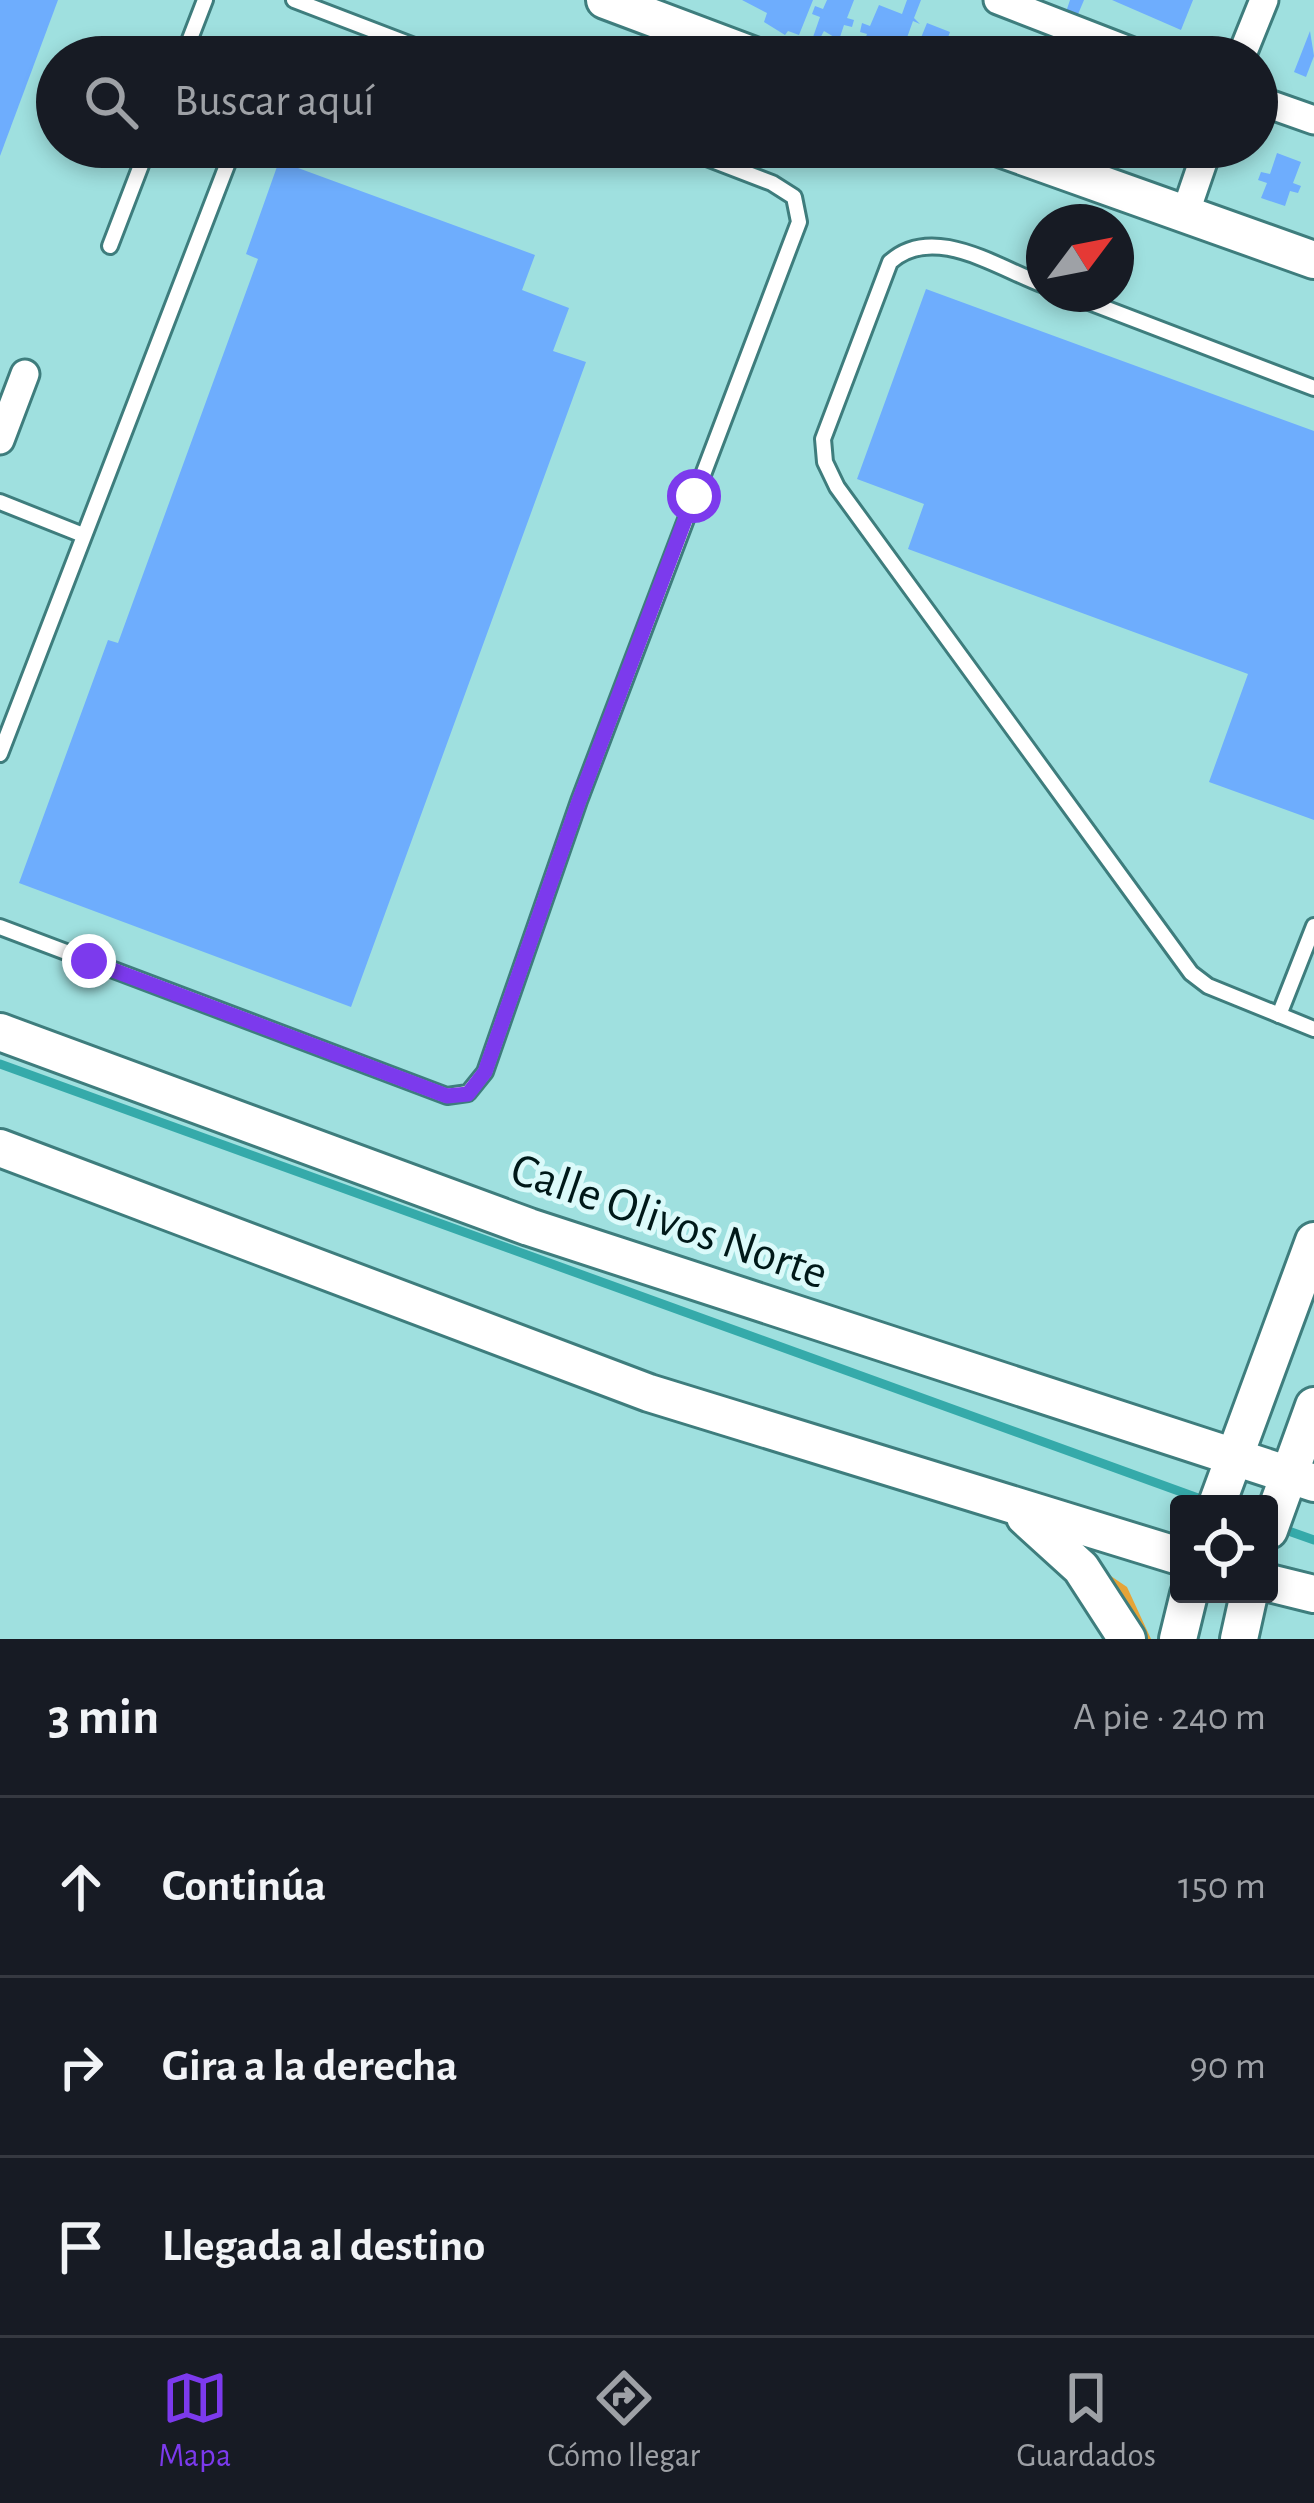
<!DOCTYPE html>
<html lang="es">
<head>
<meta charset="utf-8">
<style>
  body { margin:0; font-family:"Alegreya Sans",sans-serif; background:#20242c; color:#f1f3f6 }
  .controls { position:absolute; right:36px; bottom:36px; display:grid; overflow:hidden; border-radius:12px; box-shadow:0 6px 18px #0003 }
  .controls button { width:108px; height:108px; display:grid; place-items:center; padding:0; border:0; border-bottom:3px solid #363941; background:#171b24; color:#f1f3f6; font:60px sans-serif }
  .compass { position:absolute; left:1026px; top:204px; width:108px; height:108px; border-radius:50%; background:#171b24; box-shadow:0 6px 18px #0003; rotate:58deg }
  .stop { position:absolute; width:36px; height:36px; margin:-27px; border:9px solid #7c3aed; border-radius:50%; background:#fff }
  .stop.end { background:#7c3aed; border-color:#fff; box-shadow:0 3px 12px #0008 }
  .list { margin:0; padding:0; list-style:none }
  h2 { display:flex; justify-content:space-between; align-items:center; height:156px; margin:0; padding:0 48px; font-size:51px }
  h2 small { font-size:39px; font-weight:400; color:#9ea1a6 }
  .list li { display:grid; grid-template-columns:78px 1fr auto; gap:36px; align-items:center; box-sizing:border-box; height:180px; padding:0 48px; border-top:3px solid #363941 }
  .list b { display:block; font-size:45px; white-space:nowrap }
  .list em { font-size:39px; font-style:normal; color:#9ea1a6 }
  .icon { flex:none; width:66px; height:66px; fill:none; stroke:currentColor; stroke-width:2; stroke-linecap:round; stroke-linejoin:round }
  .map { position:relative; flex:none; width:1314px; height:1639px; overflow:hidden }
  .search { position:absolute; background:#171b24; box-shadow:0 6px 18px #0003; left:36px; right:36px; top:36px; height:132px; display:flex; align-items:center; gap:30px; box-sizing:border-box; padding:0 42px; border-radius:66px; color:#9ea1a6; font-size:45px }
  .sheet { height:696px; background:#171b24 }
  nav { display:flex; justify-content:space-around; align-items:center; box-sizing:border-box; height:168px; border-top:3px solid #363941; background:#171b24; font-size:33px; color:#9ea1a6 }
  nav a { display:grid; justify-items:center; gap:6px }
  nav .on { color:#7c3aed }
  .map>svg:first-child { display:block }
  .green { fill:#e6a437 }
  .lines { fill:none; stroke-linecap:round; stroke-linejoin:round }
  .stream { stroke:#35aaaa; stroke-width:9 }
  .building { fill:#6eadfd }
  .lane-casing { stroke:#3e7d7d; stroke-width:20 }
  .street-casing { stroke:#3e7d7d; stroke-width:33 }
  .secondary-casing { stroke:#3e7d7d; stroke-width:42 }
  .lane { stroke:#fff; stroke-width:14 }
  .street { stroke:#fff; stroke-width:27 }
  .secondary { stroke:#fff; stroke-width:36 }
  .route { stroke:#7c3aed; stroke-width:15 }
  .labels { text-anchor:middle; dominant-baseline:central; stroke-width:10; stroke-linejoin:round; paint-order:stroke }
  .street-label { font-size:48px; fill:#001919; stroke:#dbfafa }
</style>
</head>
<body>
<div class="map">
<svg width="1314" height="1639" viewBox="0 0 1314 1639">
  <rect width="100%" height="100%" fill="#9fe0df"/>
  <path class="green" d="M 1099,1568 L 1127,1587 L 1151,1639 L 1138,1639 Z"/>
  <g class="lines">
    <g class="stream">
      <path d="M 0,1064 L 1209,1502"/>
      <path d="M 1280,1528 L 1314,1540"/>
    </g>
  </g>
  <g class="building">
    <path d="M 0,0 L 58,0 L 0,156 Z"/>
    <path d="M 742,0 L 813,0 L 799,35 L 788,31 L 785,35 L 764,22 L 767,13 Z"/>
    <path d="M 827,0 L 854,0 L 847,18 L 854,20 L 852,27 L 844,25 L 839,40 L 824,31 L 818,42 L 812,40 L 820,17 L 812,14 L 815,6 L 823,9 Z"/>
    <path d="M 907,0 L 921,0 L 914,18 L 920,24 L 913,21 L 900,57 L 872,57 L 875,51 L 862,48 L 867,34 L 860,32 L 862,23 L 870,26 L 879,5 L 902,14 Z"/>
    <path d="M 1070,0 L 1084,0 L 1076,19 L 1065,15 Z"/>
    <path d="M 1112,0 L 1193,0 L 1181,30 Z"/>
    <path d="M 927,23 L 950,32 L 942,53 L 951,57 L 914,57 L 908,49 L 910,42 L 918,45 Z"/>
    <path d="M 1310,31 L 1314,56 L 1306,77 L 1294,72 Z"/>
    <path d="M 962,36 L 998,49 L 995,57 L 954,57 Z"/>
    <path d="M 1277,153 L 1301,162 L 1293,183 L 1301,186 L 1298,193 L 1290,191 L 1285,206 L 1261,198 L 1267,183 L 1258,180 L 1261,172 L 1270,174 Z"/>
    <path d="M 279,161 L 535,255 L 522,290 L 569,308 L 553,351 L 586,362 L 351,1007 L 19,883 L 108,640 L 118,643 L 258,259 L 246,254 Z"/>
    <path d="M 926,289 L 1314,431 L 1314,820 L 1209,782 L 1248,674 L 908,549 L 924,504 L 857,479 Z"/>
  </g>
  <g class="lines">
    <defs>
      <g id="lane">
        <path d="M 294,0 L 443,57"/>
        <path d="M 183,57 L 205,0"/>
        <path d="M 110,246 L 148,147"/>
        <path d="M 1044,285 C 996,267 933,223 890,262 L 823,439 L 825,462 L 837,487 L 1191,973 L 1208,986 L 1314,1029"/>
        <path d="M 1068,294 L 1314,388"/>
        <path d="M 0,502 L 83,535"/>
        <path d="M 0,754 L 234,147"/>
        <path d="M 0,927 L 447,1096 L 468,1093 L 485,1072 L 579,801 L 799,222 L 794,197 L 772,183 L 678,147"/>
        <path d="M 1279,1015 L 1314,926"/>
      </g>
      <g id="street">
        <path d="M 998,0 L 1145,57"/>
        <path d="M 1241,57 L 1264,0"/>
        <path d="M 1257,100 L 1314,120"/>
        <path d="M 1184,217 L 1208,147"/>
        <path d="M 0,440 L 25,374"/>
      </g>
      <g id="secondary">
        <path d="M 605,0 L 757,57"/>
        <path d="M 997,147 L 1314,260"/>
        <path d="M 0,1032 L 529,1227 L 1314,1483"/>
        <path d="M 0,1148 L 649,1393 L 1179,1556"/>
        <path d="M 1217,1504 L 1314,1241"/>
        <path d="M 1025,1517 L 1081,1568 L 1127,1639"/>
        <path d="M 1269,1530 L 1314,1406"/>
        <path d="M 1269,1583 L 1314,1594"/>
        <path d="M 1178,1639 L 1189,1594"/>
        <path d="M 1239,1639 L 1249,1594"/>
      </g>
    </defs>
    <use href="#lane" class="lane-casing"/>
    <use href="#street" class="street-casing"/>
    <use href="#secondary" class="secondary-casing"/>
    <use href="#lane" class="lane"/>
    <use href="#street" class="street"/>
    <use href="#secondary" class="secondary"/>
  </g>
  <g class="lines">
    <path class="route" d="M 89,961 L 447,1096 L 468,1094 L 485,1072 L 579,801 L 694,496"/>
  </g>
  <g class="labels">
    <g class="street-label">
      <text transform="translate(669 1222) rotate(19)">Calle Olivos Norte</text>
    </g>
  </g>
</svg>
<div class="controls">
<button><svg class="icon" aria-label="locate" viewBox="0 0 24 24"><circle cx="12" cy="12" r="6"/><path d="M12 2v4M12 18v4M2 12h4M18 12h4"/></svg></button>
</div>
<svg class="compass" viewBox="-18 -18 36 36"><path d="M0-13l5 13h-10z" fill="#e53935"/><path d="M0 13l5-13h-10z" fill="#9ea1a6"/></svg>
<div class="stop" style="left:694px;top:496px"></div>
<div class="stop end" style="left:89px;top:961px"></div>
<div class="search"><svg class="icon" aria-label="search" viewBox="0 0 24 24"><circle cx="10" cy="10" r="6"/><path d="M15 15l6 6"/></svg>Buscar aquí</div>
</div>
<section class="sheet">
<h2>3 min<small>A pie · 240 m</small></h2>
<ul class="list">
<li><svg class="icon" aria-label="ahead" viewBox="0 0 24 24"><path d="M12 20V5M6 11l6-6 6 6"/></svg><div><b>Continúa</b></div><em>150 m</em></li>
<li><svg class="icon" aria-label="right" viewBox="0 0 24 24"><path d="M7 20v-9h11M14 6l5 5-5 5"/></svg><div><b>Gira a la derecha</b></div><em>90 m</em></li>
<li><svg class="icon" aria-label="arrive" viewBox="0 0 24 24"><path d="M6 21V4h12l-3 4 3 4H6"/></svg><div><b>Llegada al destino</b></div></li>
</ul>
</section>
<nav>
<a class="on"><svg class="icon" aria-label="map" viewBox="0 0 24 24"><path d="M3 6l6-2 6 2 6-2v14l-6 2-6-2-6 2zM9 4v14M15 6v14"/></svg>Mapa</a>
<a><svg class="icon" aria-label="directions" viewBox="0 0 24 24"><path d="M12 3l9 9-9 9-9-9zM9 14v-3h6M13 9l2 2-2 2"/></svg>Cómo llegar</a>
<a><svg class="icon" aria-label="saved" viewBox="0 0 24 24"><path d="M7 4h10v16l-5-4-5 4z"/></svg>Guardados</a>
</nav>
</body>
</html>
